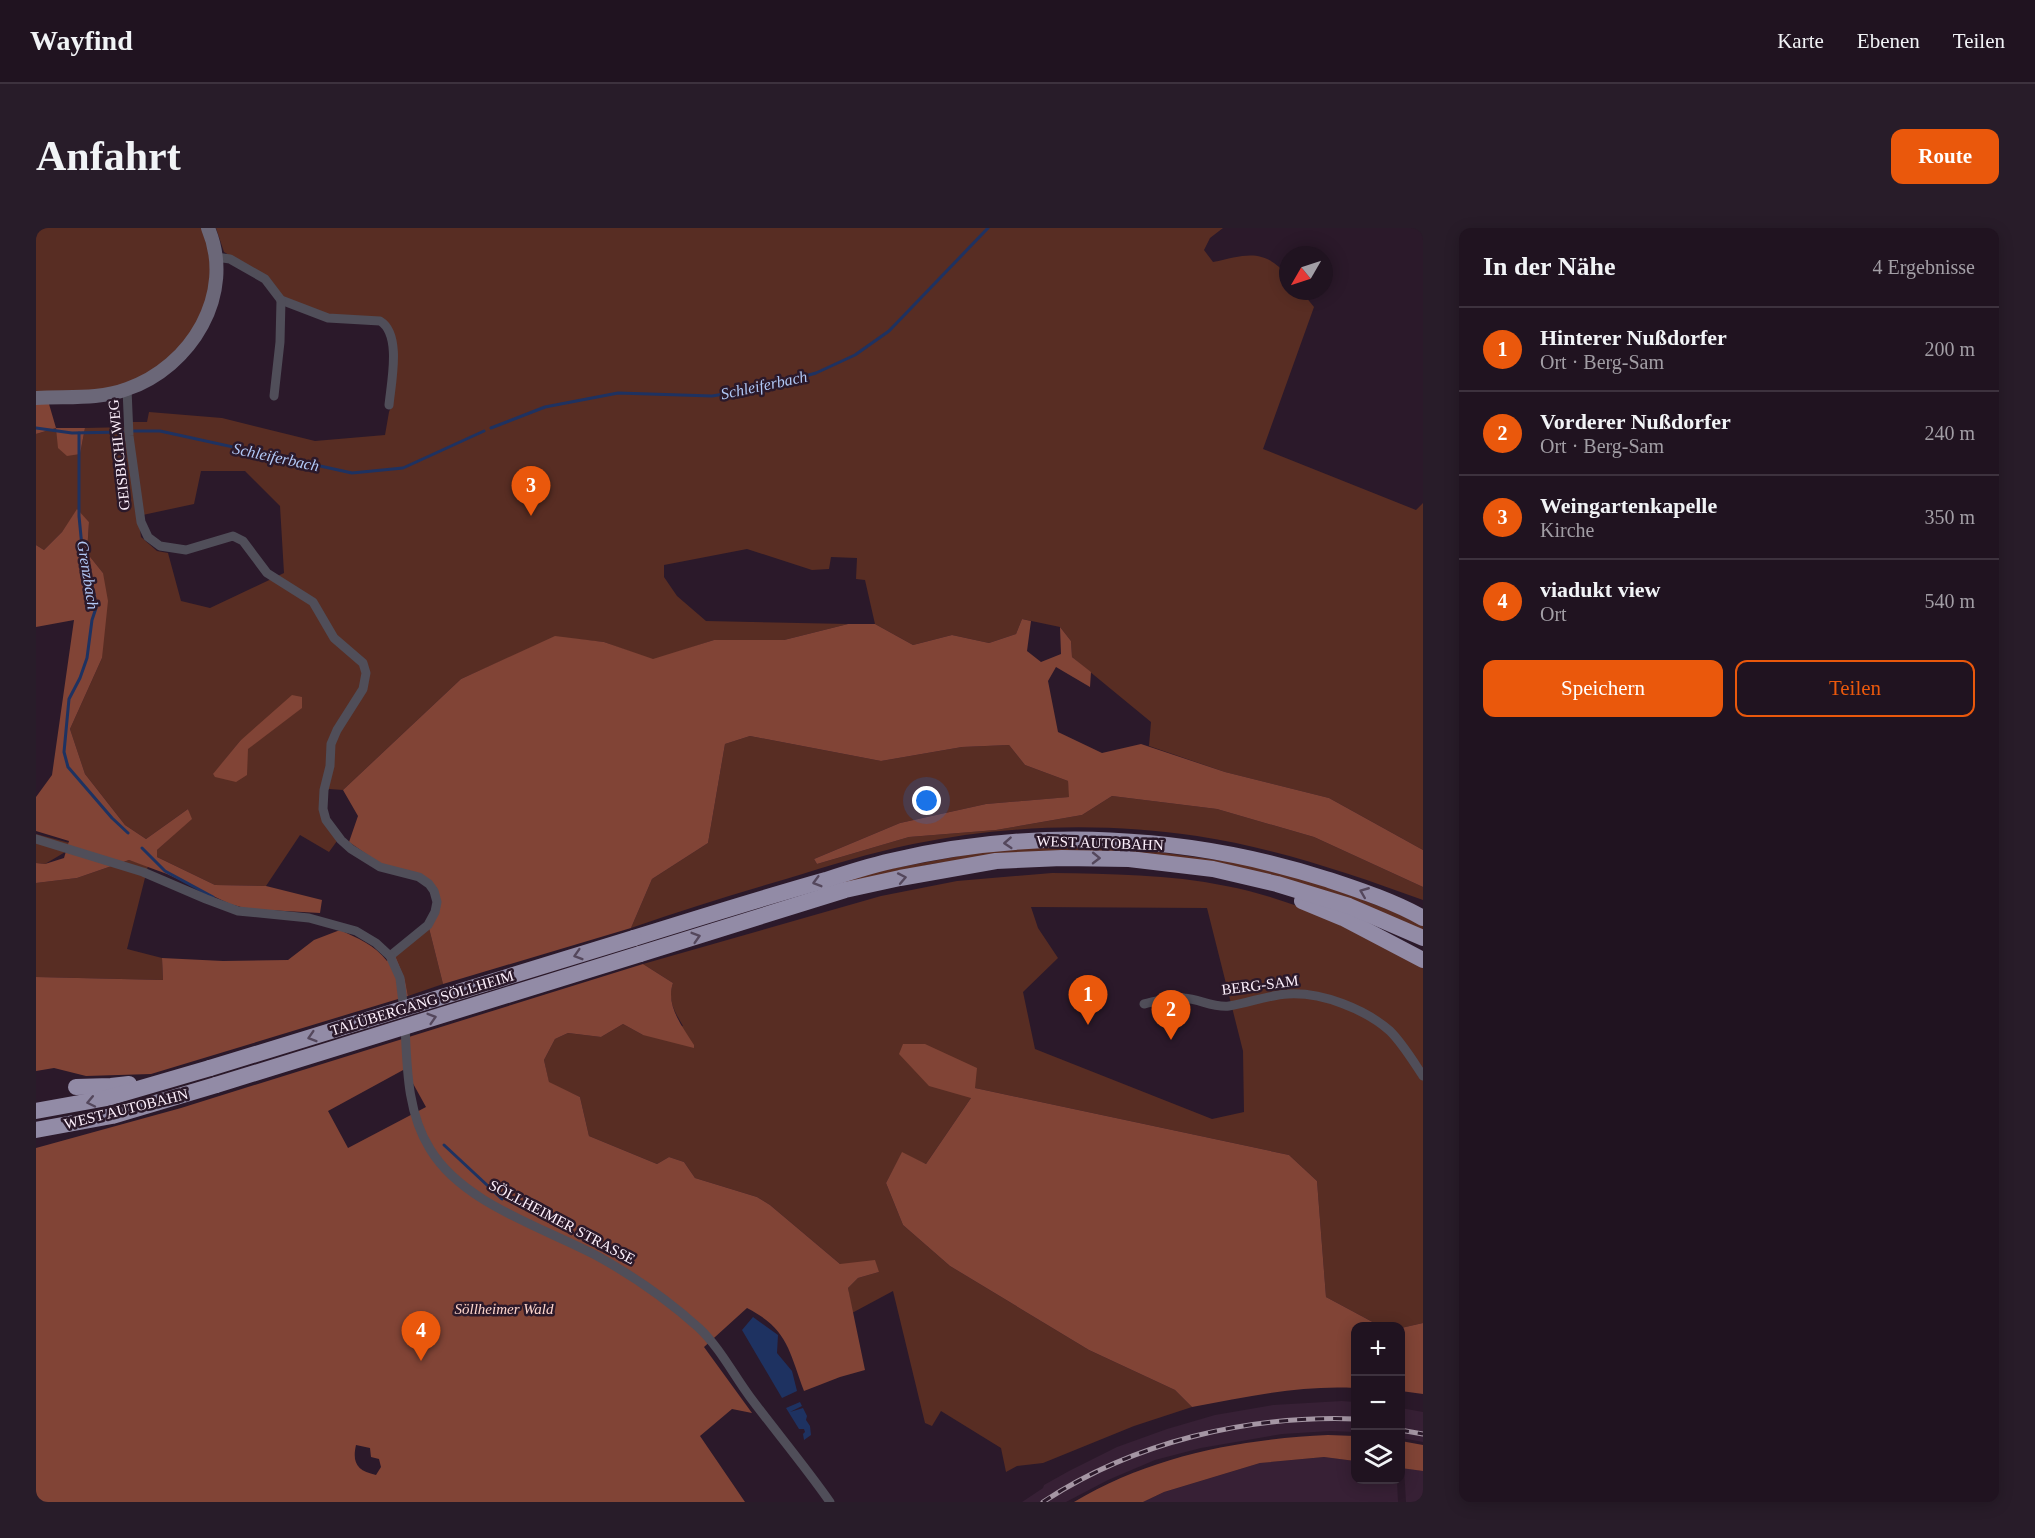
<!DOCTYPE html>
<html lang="de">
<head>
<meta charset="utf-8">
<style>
  body { margin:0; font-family:"Times New Roman",serif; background:#281c29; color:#f1f3f6 }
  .controls { position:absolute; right:18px; bottom:18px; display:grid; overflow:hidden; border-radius:12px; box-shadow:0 3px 15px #0003 }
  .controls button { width:54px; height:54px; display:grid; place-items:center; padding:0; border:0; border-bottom:2px solid #3d323e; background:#201320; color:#f1f3f6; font:30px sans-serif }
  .compass { position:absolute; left:1243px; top:18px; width:54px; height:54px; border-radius:50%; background:#201320; box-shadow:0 3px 15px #0003; rotate:231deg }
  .you { position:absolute; left:891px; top:573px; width:21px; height:21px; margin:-15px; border:4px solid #fff; border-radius:50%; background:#1a73e8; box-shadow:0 0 0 9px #1a73e833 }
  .badge { display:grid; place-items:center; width:39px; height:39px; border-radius:50%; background:#ea580c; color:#fff; font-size:20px; font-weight:700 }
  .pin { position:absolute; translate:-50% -50px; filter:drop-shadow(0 2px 3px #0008) }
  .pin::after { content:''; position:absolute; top:32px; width:21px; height:18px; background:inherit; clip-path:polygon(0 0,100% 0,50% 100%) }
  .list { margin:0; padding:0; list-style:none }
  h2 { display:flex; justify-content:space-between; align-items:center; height:78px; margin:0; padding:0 24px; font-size:26px }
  h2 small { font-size:20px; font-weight:400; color:#a29ea5 }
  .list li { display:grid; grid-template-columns:39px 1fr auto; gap:18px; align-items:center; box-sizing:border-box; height:84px; padding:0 24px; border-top:2px solid #3d323e }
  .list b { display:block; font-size:22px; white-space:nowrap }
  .list p { margin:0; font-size:20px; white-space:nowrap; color:#a29ea5 }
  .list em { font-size:20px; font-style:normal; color:#a29ea5 }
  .actions { display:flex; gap:12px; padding:18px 24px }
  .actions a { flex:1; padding:14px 0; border:2px solid #ea580c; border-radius:12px; text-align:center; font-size:21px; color:#ea580c }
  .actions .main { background:#ea580c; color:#fff }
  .icon { flex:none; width:33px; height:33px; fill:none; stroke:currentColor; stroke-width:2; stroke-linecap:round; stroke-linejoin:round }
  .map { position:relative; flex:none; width:1387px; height:1274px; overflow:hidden; border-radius:12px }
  header { display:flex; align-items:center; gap:36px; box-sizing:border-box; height:84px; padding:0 30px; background:#201320; border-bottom:2px solid #3d323e }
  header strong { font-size:28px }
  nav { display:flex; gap:33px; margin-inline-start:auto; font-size:21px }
  .intro { display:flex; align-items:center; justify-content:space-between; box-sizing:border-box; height:144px; padding:0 36px }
  h1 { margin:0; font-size:42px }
  .button { padding:15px 27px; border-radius:12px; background:#ea580c; color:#fff; font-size:21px; font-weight:700 }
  main { display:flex; gap:36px; padding:0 36px }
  aside { flex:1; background:#201320; border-radius:12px; box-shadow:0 3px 15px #0003 }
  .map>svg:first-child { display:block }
  .built { fill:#372035 }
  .green { fill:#582d23; fill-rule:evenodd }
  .forest { fill:#814436; fill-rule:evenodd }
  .water { fill:#1e3261 }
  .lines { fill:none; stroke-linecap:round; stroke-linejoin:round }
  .stream { stroke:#1e3261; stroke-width:3 }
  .street { stroke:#504e59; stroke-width:9 }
  .secondary { stroke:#6b6778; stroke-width:14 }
  .highway { stroke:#928ba6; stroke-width:16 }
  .rail-casing { stroke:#a596a4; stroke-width:5 }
  .rail { stroke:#2b192a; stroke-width:3; stroke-dasharray:9; stroke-linecap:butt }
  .highway-bridge { stroke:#928ba6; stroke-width:16 }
  .oneway { stroke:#54475c }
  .labels { text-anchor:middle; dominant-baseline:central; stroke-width:5; stroke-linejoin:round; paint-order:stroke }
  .street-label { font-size:15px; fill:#fdf0fc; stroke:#2b192a }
  .park-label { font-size:15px; font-style:italic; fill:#fed6cc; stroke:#2b192a }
  .water-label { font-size:16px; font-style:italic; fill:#b1c8f6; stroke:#2b192a }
</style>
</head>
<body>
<header>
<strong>Wayfind</strong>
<nav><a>Karte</a><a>Ebenen</a><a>Teilen</a></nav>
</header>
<div class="intro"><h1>Anfahrt</h1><a class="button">Route</a></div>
<main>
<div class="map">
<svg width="1387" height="1274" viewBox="0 0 1387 1274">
  <rect width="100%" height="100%" fill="#2b192a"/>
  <g class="built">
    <path d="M 1306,1173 L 1319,1174 L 1319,1204 L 1294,1203 L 1246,1206 L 1165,1220 L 1119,1232 L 1072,1252 L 1030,1274 L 986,1274 L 1007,1260 L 1008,1257 L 1033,1243 L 1081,1219 L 1131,1201 L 1179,1187 L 1237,1177 Z"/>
    <path d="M 1365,1180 L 1387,1184 L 1387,1214 L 1365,1210 Z"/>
    <path d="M 1288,1229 L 1319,1233 L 1320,1252 L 1361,1252 L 1362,1274 L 1107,1274 L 1128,1264 L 1224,1235 Z"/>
    <path d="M 1368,1240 L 1387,1243 L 1387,1274 L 1370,1274 Z"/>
  </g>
  <g class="green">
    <path d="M 0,0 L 166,0 C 173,18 176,39 175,59 C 174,71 168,82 162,93 C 143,125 114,149 78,160 C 59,165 21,164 0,165 Z"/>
    <path d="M 180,0 L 1187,0 L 1174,10 L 1168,22 L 1177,34 C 1210,27 1227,19 1252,48 L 1252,63 L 1265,63 L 1278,79 L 1227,221 L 1380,282 L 1387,275 L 1387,622 L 1293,570 L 1189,544 L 1113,518 L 1115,494 L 1036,429 L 1035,413 L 1024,399 L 986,391 L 980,406 L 953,415 L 916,407 L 877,417 L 839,396 L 829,352 L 820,351 L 821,330 L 795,329 L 793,341 L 776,342 L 711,321 L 628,337 L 628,349 L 641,368 L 670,393 L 812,396 L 748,412 L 678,412 L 617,432 L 568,414 L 519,409 L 425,451 L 307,562 L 293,561 L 285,570 L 301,613 L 293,624 L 264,607 L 230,658 L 179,657 L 121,629 L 121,622 L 155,591 L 152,581 L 110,611 L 89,597 L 49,546 L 34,501 L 66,430 L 67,345 L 51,325 L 53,294 L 41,282 L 26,304 L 8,322 L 0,317 L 0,206 L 20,200 L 44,226 L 49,200 L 94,199 L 94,194 L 111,194 L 113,184 L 186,190 L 279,213 L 349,207 L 353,184 L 357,174 L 352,95 L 289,86 L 246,69 L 231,50 L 188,24 ZM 165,243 L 209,243 L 244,278 L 248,345 L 174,380 L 145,373 L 132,325 L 121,323 L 105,309 L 102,288 L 158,276 ZM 265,480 L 177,547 L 204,513 Z"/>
    <path d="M 714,508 L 845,533 L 926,519 L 973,517 L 989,537 L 1032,553 L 1034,569 L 950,576 L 864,595 L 778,631 L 781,636 L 873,609 L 960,602 L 1046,587 L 1076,568 L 1181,581 L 1278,609 L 1387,659 L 1387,672 C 1313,645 1239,620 1161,608 C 1068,594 969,597 877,616 C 834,625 792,638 750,651 C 698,666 646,682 595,700 L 616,651 L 672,615 L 689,516 Z"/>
    <path d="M 0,606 L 41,617 L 9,636 L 0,635 Z"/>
    <path d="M 1079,618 L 1217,637 L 1285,656 L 1361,685 L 1387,698 L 1387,704 L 1214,642 L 958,627 L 896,636 L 769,664 L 837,644 L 961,621 Z"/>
    <path d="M 93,632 L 112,638 L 91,721 L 126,730 L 127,752 L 0,749 L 0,655 L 41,650 Z"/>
    <path d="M 1016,645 C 1074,646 1133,646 1190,658 C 1222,664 1255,675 1285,687 C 1320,702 1354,723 1387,740 L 1387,1095 L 1365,1100 L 1364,1098 L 1344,1098 L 1290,1069 L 1281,953 L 1253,927 L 939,860 L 935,870 L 890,936 L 866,925 L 850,955 L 867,997 L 914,1038 L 1053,1122 L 1139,1162 L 1156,1179 L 1098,1198 L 1007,1235 L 981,1238 L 970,1244 L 965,1220 L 905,1183 L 896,1198 L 889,1195 L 857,1063 L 816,1085 L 812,1060 L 822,1050 L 843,1044 L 804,1036 L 734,977 L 721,969 L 659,950 L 648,934 L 633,929 L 621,936 L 553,908 L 544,869 L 513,855 L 508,832 L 519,811 L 532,805 L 565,809 L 587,796 L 607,807 L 647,798 C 639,784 631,772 637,755 L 607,736 L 845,668 L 921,653 ZM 995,679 L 1171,680 L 1207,823 L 1208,884 L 1176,891 L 999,821 L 987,764 L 1022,730 L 1002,700 Z"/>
    <path d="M 393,700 L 407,756 L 372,768 L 369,752 L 359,727 Z"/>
  </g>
  <g class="forest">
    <path d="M 0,174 L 13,176 L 20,200 L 49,200 L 44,226 L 31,228 L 22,220 L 20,200 L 0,206 Z"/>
    <path d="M 41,281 L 53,294 L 51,325 L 67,345 L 72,373 L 66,430 L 34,501 L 49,546 L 89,597 L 110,611 L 152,581 L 156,591 L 121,622 L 121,629 L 179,657 L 230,658 L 286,672 L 284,685 L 212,681 L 194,676 L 131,646 L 93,632 L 41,650 L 0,655 L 0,635 L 9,636 L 28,630 L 33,613 L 0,603 L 0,569 L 16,547 L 38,392 L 0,399 L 0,317 L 8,322 L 26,304 Z"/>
    <path d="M 986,391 L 995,393 L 991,423 L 1005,434 L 1025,426 L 1024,399 L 1035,413 L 1036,429 L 1055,444 L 1054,459 L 1020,439 L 1012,453 L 1022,504 L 1066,525 L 1105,516 L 1189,544 L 1293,570 L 1387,622 L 1387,659 L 1278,609 L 1181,581 L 1076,568 L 1046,587 L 960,602 L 873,609 L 781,636 L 778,631 L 864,595 L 950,576 L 1033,569 L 1032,553 L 989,537 L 973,517 L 926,519 L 845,533 L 714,508 L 689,516 L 672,615 L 616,651 L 595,700 L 407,756 L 393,700 L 401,660 L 346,637 L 313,614 L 322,588 L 307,562 L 425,451 L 519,408 L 568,414 L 617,431 L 678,412 L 748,412 L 812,396 L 839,396 L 877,417 L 916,407 L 953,415 L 980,406 Z"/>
    <path d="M 256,467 L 266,469 L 266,480 L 212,521 L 211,547 L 200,554 L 179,549 L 177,546 L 204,513 Z"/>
    <path d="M 304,702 C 321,710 339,717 351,733 L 359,727 L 369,752 L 372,768 L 115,846 L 50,848 L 18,840 L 0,843 L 0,749 L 127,752 L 126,730 L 187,733 L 252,732 L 278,712 Z"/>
    <path d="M 607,736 L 637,755 C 629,778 647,799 658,817 L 658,820 L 607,807 L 587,796 L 565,809 L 532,805 L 519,811 L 508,832 L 513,854 L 544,869 L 553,908 L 621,936 L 633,929 L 648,934 L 659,950 L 721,969 L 734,977 L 804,1036 L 839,1032 L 843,1044 L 822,1050 L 812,1060 L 829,1142 L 804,1149 L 768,1163 C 753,1123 752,1101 711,1080 L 668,1119 L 716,1185 L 696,1181 L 664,1208 L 709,1274 L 0,1274 L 0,920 L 145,880 ZM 369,841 L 390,879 L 312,920 L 292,883 ZM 320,1217 L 334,1220 L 335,1229 L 343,1231 L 345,1239 L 340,1247 C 321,1243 316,1235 320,1217 Z"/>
    <path d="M 867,816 L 889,816 L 941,840 L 939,860 L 1253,927 L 1281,953 L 1290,1069 L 1344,1098 L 1320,1098 L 1319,1160 C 1264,1157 1210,1169 1156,1179 L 1139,1162 L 1053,1122 L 914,1038 L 867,997 L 850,955 L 866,924 L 890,936 L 935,870 L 893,858 L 863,826 Z"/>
    <path d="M 1387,1095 L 1387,1166 L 1365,1163 L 1365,1100 Z"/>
    <path d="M 1292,1207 L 1319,1208 L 1319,1233 L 1288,1229 L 1224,1235 L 1128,1264 L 1107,1274 L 1038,1274 C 1115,1228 1204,1211 1292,1207 Z"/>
    <path d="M 1365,1213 L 1387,1217 L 1387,1243 L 1365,1240 Z"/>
  </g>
  <g class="water">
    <path d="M 717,1089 L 742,1107 L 741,1125 L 756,1143 L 761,1163 L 746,1170 L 706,1102 Z"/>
    <path d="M 764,1174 L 766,1178 L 754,1184 L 767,1180 L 771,1188 L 770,1192 L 774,1198 L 775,1207 L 768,1212 L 767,1206 L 769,1204 L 768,1201 L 763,1201 L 750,1180 Z"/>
  </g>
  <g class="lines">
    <g class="stream">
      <path d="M 0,200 L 36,205 L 87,204"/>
      <path d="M 455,200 L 509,179 L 582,165 L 676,168 L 731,159 L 780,145 L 819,127 L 853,103 L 952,0"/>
      <path d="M 96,203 L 124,203 L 316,245 L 367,240 L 448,203"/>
      <path d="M 43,205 L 43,288 L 46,319 L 58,366 L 60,380 L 56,392 L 51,430 L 44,450 L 33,471 L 28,524 L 32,539 L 76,590 L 92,605"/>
      <path d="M 106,620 L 129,643 L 177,669"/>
      <path d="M 408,917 L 466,971"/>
    </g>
    <g class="street">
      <path d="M 180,29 L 194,31 L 229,51 L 245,72 L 292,90 L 344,93 C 366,106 355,155 353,177"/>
      <path d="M 91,161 L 93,208 L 105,294 L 112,309 L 124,318 L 150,322 L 197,308 L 207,313 L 231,345 L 277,374 L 298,410 L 327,435 L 330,445 L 327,461 L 301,502 L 295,516 L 294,538 L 288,562 L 287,581 L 290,592 L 305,612 L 315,621 L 344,639 L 383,649 L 393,656 L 398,663 L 401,674 L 399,684 L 392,697 L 354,728"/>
      <path d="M 238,168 L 244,114 L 245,72"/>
      <path d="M 0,611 L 107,644 L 170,671 L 202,683 L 273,690 L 320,703 L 340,715 L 354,728 L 364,750 L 368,783"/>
      <path d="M 1108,776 C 1121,773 1135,768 1148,770 C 1163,771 1178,780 1193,778 C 1213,775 1232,767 1252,766 C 1286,764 1329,781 1354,803 C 1367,816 1377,833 1387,848"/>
      <path d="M 369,797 C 371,839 371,884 394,921 C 427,976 509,1000 563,1029 C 599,1049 633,1073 663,1100 C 684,1120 697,1146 714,1169 C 741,1205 768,1237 794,1274"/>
    </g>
    <path class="secondary" d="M 0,170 C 31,168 62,172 91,161 C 155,139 200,66 172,0"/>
    <g class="highway">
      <path d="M 1266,673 L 1307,690 L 1387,732"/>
      <path d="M 598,710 C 662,690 726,670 790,652 C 811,645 833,638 855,633 C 999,599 1150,606 1290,651 C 1323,662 1357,673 1387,690"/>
      <path d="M 604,726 L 809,662 L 864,650 L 960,633 L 1026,630 L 1093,631 L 1177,641 L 1241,656 L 1313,678 L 1387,710"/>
      <path d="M 40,859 L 75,858 L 93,856"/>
      <path d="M 0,883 L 71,870 L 174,840"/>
      <path d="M 0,902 L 76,888 L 180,857"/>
    </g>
    <defs>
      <g id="rail">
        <path d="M 1364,1202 L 1387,1206"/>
        <path d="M 1007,1274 C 1098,1214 1211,1187 1320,1191"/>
      </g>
    </defs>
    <use href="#rail" class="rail-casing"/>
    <use href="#rail" class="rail"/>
    <g class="highway-bridge">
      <path d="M 174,840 L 598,710"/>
      <path d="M 180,857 L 604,726"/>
    </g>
  </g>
  <defs><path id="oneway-chevron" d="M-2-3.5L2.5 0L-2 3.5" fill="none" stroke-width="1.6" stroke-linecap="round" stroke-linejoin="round" transform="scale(1.5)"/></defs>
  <g class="oneway">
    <use href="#oneway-chevron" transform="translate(972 615) rotate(176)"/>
    <use href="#oneway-chevron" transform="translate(1060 630) rotate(1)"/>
    <use href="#oneway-chevron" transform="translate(866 650) rotate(-11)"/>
    <use href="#oneway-chevron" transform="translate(781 654) rotate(164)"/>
    <use href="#oneway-chevron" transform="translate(1328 664) rotate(-158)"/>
    <use href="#oneway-chevron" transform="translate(660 709) rotate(-17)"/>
    <use href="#oneway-chevron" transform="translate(542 727) rotate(163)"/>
    <use href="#oneway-chevron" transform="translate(396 790) rotate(-17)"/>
    <use href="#oneway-chevron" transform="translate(276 809) rotate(163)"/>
    <use href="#oneway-chevron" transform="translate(55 874) rotate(168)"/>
  </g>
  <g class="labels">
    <g class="street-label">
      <text transform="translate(83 227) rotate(-96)">GEISBICHLWEG</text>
      <text transform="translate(1064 615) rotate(2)">WEST AUTOBAHN</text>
      <text transform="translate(1224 757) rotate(-7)">BERG-SAM</text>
      <text transform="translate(386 775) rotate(-17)">TALÜBERGANG SÖLLHEIM</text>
      <text transform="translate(90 881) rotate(-14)">WEST AUTOBAHN</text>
      <text transform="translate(526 994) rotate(28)">SÖLLHEIMER STRASSE</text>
    </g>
    <g class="park-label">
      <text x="468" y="1081">Söllheimer Wald</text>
    </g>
    <g class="water-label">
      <text transform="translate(728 157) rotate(-12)">Schleiferbach</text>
      <text transform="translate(240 229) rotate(12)">Schleiferbach</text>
      <text transform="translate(52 347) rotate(81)">Grenzbach</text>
    </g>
  </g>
</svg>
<div class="controls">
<button>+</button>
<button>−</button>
<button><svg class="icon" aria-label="layers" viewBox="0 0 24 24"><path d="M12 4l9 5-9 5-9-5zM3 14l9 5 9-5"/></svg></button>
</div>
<svg class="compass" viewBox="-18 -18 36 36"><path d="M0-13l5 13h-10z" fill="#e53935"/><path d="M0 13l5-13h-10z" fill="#a29ea5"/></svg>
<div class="you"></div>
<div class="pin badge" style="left:1052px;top:797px">1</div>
<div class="pin badge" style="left:1135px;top:812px">2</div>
<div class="pin badge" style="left:495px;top:288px">3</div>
<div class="pin badge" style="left:385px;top:1133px">4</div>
</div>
<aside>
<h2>In der Nähe<small>4 Ergebnisse</small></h2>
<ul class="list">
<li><span class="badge">1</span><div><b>Hinterer Nußdorfer</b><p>Ort · Berg-Sam</p></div><em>200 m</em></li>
<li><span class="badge">2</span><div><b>Vorderer Nußdorfer</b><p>Ort · Berg-Sam</p></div><em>240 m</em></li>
<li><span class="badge">3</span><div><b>Weingartenkapelle</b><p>Kirche</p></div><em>350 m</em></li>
<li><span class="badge">4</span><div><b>viadukt view</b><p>Ort</p></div><em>540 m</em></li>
</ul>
<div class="actions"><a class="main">Speichern</a><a>Teilen</a></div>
</aside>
</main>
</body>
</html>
